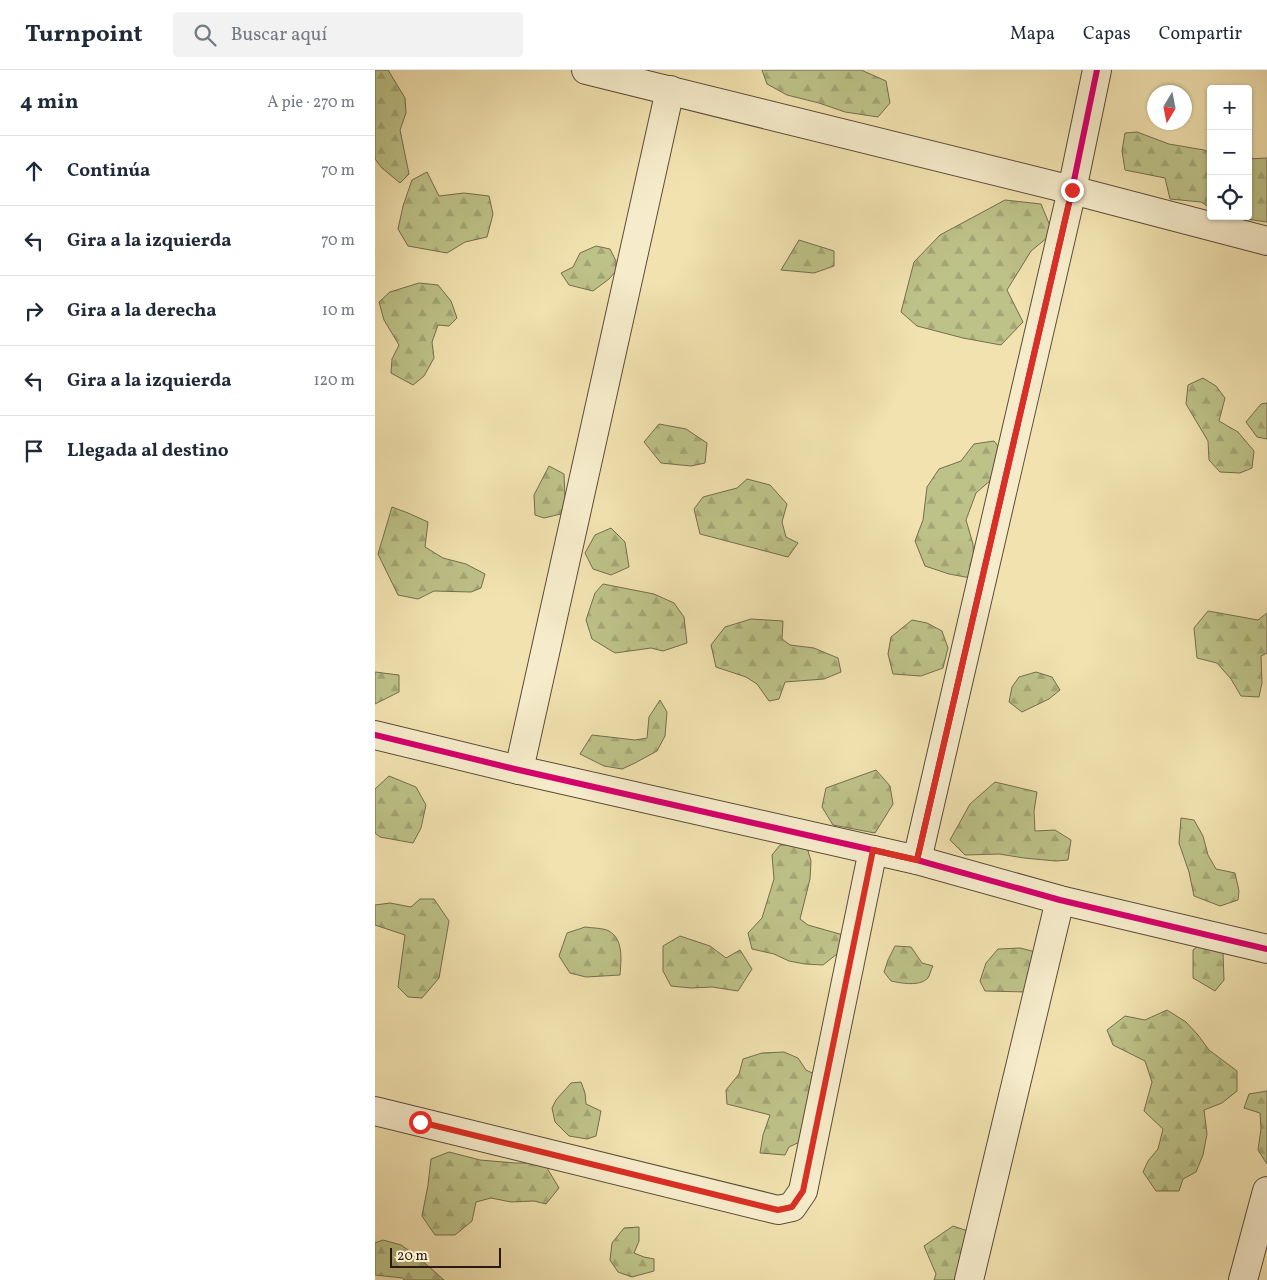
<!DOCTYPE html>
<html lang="es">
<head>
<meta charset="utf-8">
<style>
  body { margin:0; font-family:Vollkorn,serif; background:#f2f2f3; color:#1f2937 }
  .controls { position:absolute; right:15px; top:15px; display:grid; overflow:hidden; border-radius:5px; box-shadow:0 1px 4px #0004 }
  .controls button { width:45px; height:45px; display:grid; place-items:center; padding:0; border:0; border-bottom:1px solid #e0e1e3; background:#fff; color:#1f2937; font:25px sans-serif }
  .compass { position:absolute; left:772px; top:15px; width:45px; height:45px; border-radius:50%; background:#fff; box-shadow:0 1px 4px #0004; rotate:190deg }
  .scale { position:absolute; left:15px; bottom:12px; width:111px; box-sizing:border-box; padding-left:5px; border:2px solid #2c1a12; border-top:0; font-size:14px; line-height:18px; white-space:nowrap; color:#2c1a12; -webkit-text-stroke:4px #f6eccb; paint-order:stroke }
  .stop { position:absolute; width:15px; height:15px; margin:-11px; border:4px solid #d93025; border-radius:50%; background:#fff }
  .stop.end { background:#d93025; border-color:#fff; box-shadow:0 1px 5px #0008 }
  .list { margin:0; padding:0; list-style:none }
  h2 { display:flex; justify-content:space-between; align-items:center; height:65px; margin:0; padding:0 20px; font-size:21px }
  h2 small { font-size:16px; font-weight:400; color:#747a83 }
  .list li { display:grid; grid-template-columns:32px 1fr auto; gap:15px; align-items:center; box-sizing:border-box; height:70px; padding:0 20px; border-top:1px solid #e0e1e3 }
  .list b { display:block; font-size:19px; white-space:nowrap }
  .list em { font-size:16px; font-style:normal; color:#747a83 }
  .icon { flex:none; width:28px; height:28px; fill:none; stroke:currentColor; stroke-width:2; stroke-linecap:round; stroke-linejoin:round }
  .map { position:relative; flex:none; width:892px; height:1210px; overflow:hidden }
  header { display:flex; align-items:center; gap:30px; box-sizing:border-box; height:70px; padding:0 25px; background:#fff; border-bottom:1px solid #e0e1e3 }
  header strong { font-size:24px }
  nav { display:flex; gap:28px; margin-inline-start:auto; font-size:18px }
  .search { width:350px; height:45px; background:#f2f2f3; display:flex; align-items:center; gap:12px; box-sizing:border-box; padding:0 18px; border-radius:5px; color:#747a83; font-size:19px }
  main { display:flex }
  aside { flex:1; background:#fff }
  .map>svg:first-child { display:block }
  .forest { fill:url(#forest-firs); stroke:#746e4d }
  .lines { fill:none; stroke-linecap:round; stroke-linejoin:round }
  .minor-casing { stroke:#5d4c39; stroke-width:30 }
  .minor { stroke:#f6eccb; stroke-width:28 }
  .cycleway-casing { stroke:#f6eccb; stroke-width:9 }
  .cycleway { stroke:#d6006c; stroke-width:6 }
  .route { stroke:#d93025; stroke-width:6 }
</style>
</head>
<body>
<header>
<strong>Turnpoint</strong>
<div class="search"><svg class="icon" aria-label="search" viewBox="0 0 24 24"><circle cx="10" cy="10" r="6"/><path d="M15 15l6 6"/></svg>Buscar aquí</div>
<nav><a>Mapa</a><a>Capas</a><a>Compartir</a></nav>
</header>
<main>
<aside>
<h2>4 min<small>A pie · 270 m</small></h2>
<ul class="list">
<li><svg class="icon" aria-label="ahead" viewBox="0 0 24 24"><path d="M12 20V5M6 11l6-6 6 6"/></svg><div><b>Continúa</b></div><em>70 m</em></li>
<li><svg class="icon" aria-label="left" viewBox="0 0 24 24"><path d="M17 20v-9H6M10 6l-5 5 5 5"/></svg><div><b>Gira a la izquierda</b></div><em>70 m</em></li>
<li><svg class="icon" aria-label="right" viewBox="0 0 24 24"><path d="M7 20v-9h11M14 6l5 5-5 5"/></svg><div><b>Gira a la derecha</b></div><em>10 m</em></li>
<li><svg class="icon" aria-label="left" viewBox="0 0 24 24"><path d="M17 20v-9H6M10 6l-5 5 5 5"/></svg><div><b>Gira a la izquierda</b></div><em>120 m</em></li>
<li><svg class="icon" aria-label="arrive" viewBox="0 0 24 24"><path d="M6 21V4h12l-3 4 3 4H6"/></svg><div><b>Llegada al destino</b></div></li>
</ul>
</aside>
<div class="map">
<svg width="892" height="1210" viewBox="0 0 892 1210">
  <defs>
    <pattern id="forest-firs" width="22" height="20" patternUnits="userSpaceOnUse" patternTransform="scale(1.25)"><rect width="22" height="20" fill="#bdc288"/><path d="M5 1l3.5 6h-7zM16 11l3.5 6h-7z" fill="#a3a674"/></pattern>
  </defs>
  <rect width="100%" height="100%" fill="#f1e2af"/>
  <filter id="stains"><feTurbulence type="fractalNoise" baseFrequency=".004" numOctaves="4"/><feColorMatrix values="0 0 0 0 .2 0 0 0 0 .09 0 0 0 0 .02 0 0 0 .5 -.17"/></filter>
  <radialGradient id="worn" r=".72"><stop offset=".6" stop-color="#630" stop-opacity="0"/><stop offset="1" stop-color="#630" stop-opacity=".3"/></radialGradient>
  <g class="forest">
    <path d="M 0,0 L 13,0 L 30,28 L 31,43 L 25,60 L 34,104 L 25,113 L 7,98 L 0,89 Z"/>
    <path d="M 387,0 L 486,0 L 511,11 L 515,33 L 503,47 L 470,42 L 444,33 L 412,25 L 392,14 Z"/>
    <path d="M 762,62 L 794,74 L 829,80 L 836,83 L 836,138 L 826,132 L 795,129 L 790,108 L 750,100 L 747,81 L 750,63 Z"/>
    <path d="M 892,88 L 892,152 L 851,146 L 873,146 L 873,89 Z"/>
    <path d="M 52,102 L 64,126 L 89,123 L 114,126 L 118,144 L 112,167 L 90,172 L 72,183 L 33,176 L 23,159 L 28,136 L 37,110 Z"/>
    <path d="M 630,130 L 666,134 L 678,163 L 656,181 L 632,220 L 648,252 L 626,275 L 588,268 L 542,256 L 526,242 L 539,192 L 565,165 Z"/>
    <path d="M 424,170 L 459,181 L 459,196 L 439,203 L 406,200 Z"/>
    <path d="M 221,176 L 235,179 L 241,191 L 241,201 L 234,209 L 218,221 L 194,215 L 186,203 L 198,197 L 205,183 Z"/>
    <path d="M 44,213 L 63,215 L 76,231 L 82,248 L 74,256 L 63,255 L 57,272 L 59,288 L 49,306 L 38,315 L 16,303 L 17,289 L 24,275 L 9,250 L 4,232 L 15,222 Z"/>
    <path d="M 828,308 L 841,316 L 850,328 L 844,351 L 863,362 L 879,381 L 877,398 L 865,403 L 845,402 L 834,390 L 833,371 L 811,334 L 813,315 Z"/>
    <path d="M 892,333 L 892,369 L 882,367 L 871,352 L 886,334 Z"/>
    <path d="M 284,354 L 311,359 L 332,373 L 330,393 L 316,396 L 286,393 L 269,372 Z"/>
    <path d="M 619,371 L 632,388 L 624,403 L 601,423 L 591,450 L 598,474 L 599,495 L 596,508 L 574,504 L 550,496 L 540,471 L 548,450 L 552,417 L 564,399 L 586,391 L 599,374 Z"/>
    <path d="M 174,396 L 189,404 L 190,428 L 186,444 L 169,448 L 160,445 L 159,425 Z"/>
    <path d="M 372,409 L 395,415 L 412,434 L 407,452 L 411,467 L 423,473 L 413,487 L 325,464 L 319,439 L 328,427 L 362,418 Z"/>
    <path d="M 17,437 L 33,443 L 53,452 L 50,477 L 68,488 L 91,494 L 110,504 L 106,518 L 96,522 L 59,521 L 43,529 L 23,525 L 3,484 Z"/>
    <path d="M 236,458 L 250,472 L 254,497 L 236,505 L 218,499 L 210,483 L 220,465 Z"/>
    <path d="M 228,514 L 279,524 L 299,533 L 309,547 L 312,573 L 288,581 L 276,578 L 240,583 L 217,569 L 211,550 L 220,523 Z"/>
    <path d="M 833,541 L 883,550 L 892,543 L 892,583 L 886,586 L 887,613 L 884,627 L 866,626 L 856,609 L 842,593 L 822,588 L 819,558 Z"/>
    <path d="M 376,549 L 408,551 L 407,569 L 415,575 L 439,578 L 463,588 L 466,602 L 449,609 L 410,612 L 404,629 L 394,631 L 382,614 L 371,607 L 341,597 L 336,575 L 350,557 Z"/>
    <path d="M 537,550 L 552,553 L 567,561 L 573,578 L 568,598 L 546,606 L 518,604 L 513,584 L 516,567 Z"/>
    <path d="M 0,602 L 24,605 L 24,622 L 0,634 Z"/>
    <path d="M 661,602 L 677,607 L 685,620 L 674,629 L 647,642 L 634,632 L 637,617 L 644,607 Z"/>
    <path d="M 285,630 L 292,642 L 290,666 L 282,681 L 260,693 L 247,699 L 229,696 L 205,684 L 217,665 L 260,670 L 272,668 L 274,647 Z"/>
    <path d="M 501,700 L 515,716 L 518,734 L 500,763 L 458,755 L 447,737 L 451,718 Z"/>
    <path d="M 14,706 L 41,717 L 51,735 L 46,758 L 38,773 L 5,767 L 0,763 L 0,719 Z"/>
    <path d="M 620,712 L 662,722 L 659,741 L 660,761 L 680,760 L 696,770 L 693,790 L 681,791 L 649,788 L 624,784 L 590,785 L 575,770 L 595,734 Z"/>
    <path d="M 806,748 L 819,750 L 828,766 L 833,785 L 841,799 L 860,803 L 864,821 L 863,830 L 845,836 L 819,826 L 814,802 L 804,773 Z"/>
    <path d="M 431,774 L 436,791 L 435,809 L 425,849 L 433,855 L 468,865 L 467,880 L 448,895 L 430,894 L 414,891 L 399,884 L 377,879 L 373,863 L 387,848 L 399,809 L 397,785 L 405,775 Z"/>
    <path d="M 45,829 L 59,829 L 74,851 L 64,908 L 47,928 L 33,927 L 23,917 L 30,865 L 0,855 L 0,835 L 15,833 L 36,837 Z"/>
    <path d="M 210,857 C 216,858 229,858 234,861 C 249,870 246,890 245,905 L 211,907 L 195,903 L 184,886 L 192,863 Z"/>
    <path d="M 305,866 L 335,876 L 351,888 L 365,880 L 377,899 L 363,921 L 337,917 L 316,918 L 296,916 L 288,901 L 288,876 Z"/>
    <path d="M 830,871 L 848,883 L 849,910 L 840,921 L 818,908 L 818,880 Z"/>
    <path d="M 520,876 L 536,877 L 547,893 L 558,896 C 556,899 555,905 553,908 C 544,917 526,913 516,911 L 509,902 L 513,890 Z"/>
    <path d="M 645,878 L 669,884 L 652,922 L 610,921 L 605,911 L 611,893 L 623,879 Z"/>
    <path d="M 792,940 L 811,952 L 823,965 L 834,980 L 862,1001 L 862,1021 L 847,1033 L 829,1040 L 832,1064 L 828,1085 L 821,1102 L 808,1109 L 804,1121 L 781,1121 L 768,1102 L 773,1091 L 783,1079 L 788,1059 L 769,1041 L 777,1012 L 770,991 L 738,975 L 732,960 L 750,946 L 770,950 Z"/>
    <path d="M 409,982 L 423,988 L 431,1000 L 448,1008 L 429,1070 L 414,1077 L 410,1085 L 385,1083 L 388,1065 L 395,1045 L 352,1034 L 351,1020 L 364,1004 L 368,989 L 387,983 Z"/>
    <path d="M 206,1012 L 210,1023 L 211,1034 L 226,1041 L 221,1066 L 212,1069 L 194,1066 L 180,1052 L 177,1038 L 181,1030 L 196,1013 Z"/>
    <path d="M 892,1021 L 892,1094 L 883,1080 L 886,1059 L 885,1043 L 869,1038 L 874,1024 Z"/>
    <path d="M 74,1082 L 105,1090 L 140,1093 L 169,1093 L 184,1118 L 171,1134 L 159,1131 L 136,1132 L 116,1128 L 101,1132 L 97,1151 L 80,1165 L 60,1165 L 47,1146 L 53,1115 L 56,1089 Z"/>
    <path d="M 578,1156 L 602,1164 L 593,1210 L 559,1210 L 561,1204 L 549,1176 Z"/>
    <path d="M 264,1157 L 264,1171 L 259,1183 L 269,1187 L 279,1189 L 279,1201 L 257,1207 L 243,1202 L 235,1190 L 237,1173 L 249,1158 Z"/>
    <path d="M 8,1170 L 26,1175 L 43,1187 L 69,1210 L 29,1210 L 28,1208 L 0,1205 L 0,1173 Z"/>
  </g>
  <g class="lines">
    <defs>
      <g id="minor">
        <path d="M 211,0 L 697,120 L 892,171"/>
        <path d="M 0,665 L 144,700 L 542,790 L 685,830 L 892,879"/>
        <path d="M 144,700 L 295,20"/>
        <path d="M 542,790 L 697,120 L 722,0"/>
        <path d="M 0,1041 L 403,1140 L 417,1137 L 428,1121 L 498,780"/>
        <path d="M 594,1210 L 685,830"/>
        <path d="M 868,1210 L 892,1121"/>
      </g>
    </defs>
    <use href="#minor" class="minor-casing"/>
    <use href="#minor" class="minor"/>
    <defs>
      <g id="cycleway">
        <path d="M 0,665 L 144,700 L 542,790 L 685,830 L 892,879"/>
        <path d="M 542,790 L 697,120 L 722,0"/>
      </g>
    </defs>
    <use href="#cycleway" class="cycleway-casing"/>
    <use href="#cycleway" class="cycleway"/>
  </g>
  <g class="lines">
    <path class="route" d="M 45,1052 L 403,1140 L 417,1137 L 428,1121 L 498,780 L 542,790 L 697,120"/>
  </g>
  <rect width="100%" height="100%" filter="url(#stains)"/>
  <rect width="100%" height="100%" fill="url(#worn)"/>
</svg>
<div class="controls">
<button>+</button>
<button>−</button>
<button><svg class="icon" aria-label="locate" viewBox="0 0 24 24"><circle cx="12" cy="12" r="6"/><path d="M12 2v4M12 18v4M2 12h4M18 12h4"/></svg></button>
</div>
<svg class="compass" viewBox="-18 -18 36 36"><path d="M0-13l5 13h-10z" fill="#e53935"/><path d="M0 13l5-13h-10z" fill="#747a83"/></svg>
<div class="scale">20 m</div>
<div class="stop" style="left:45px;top:1052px"></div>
<div class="stop end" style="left:697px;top:120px"></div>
</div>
</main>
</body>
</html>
